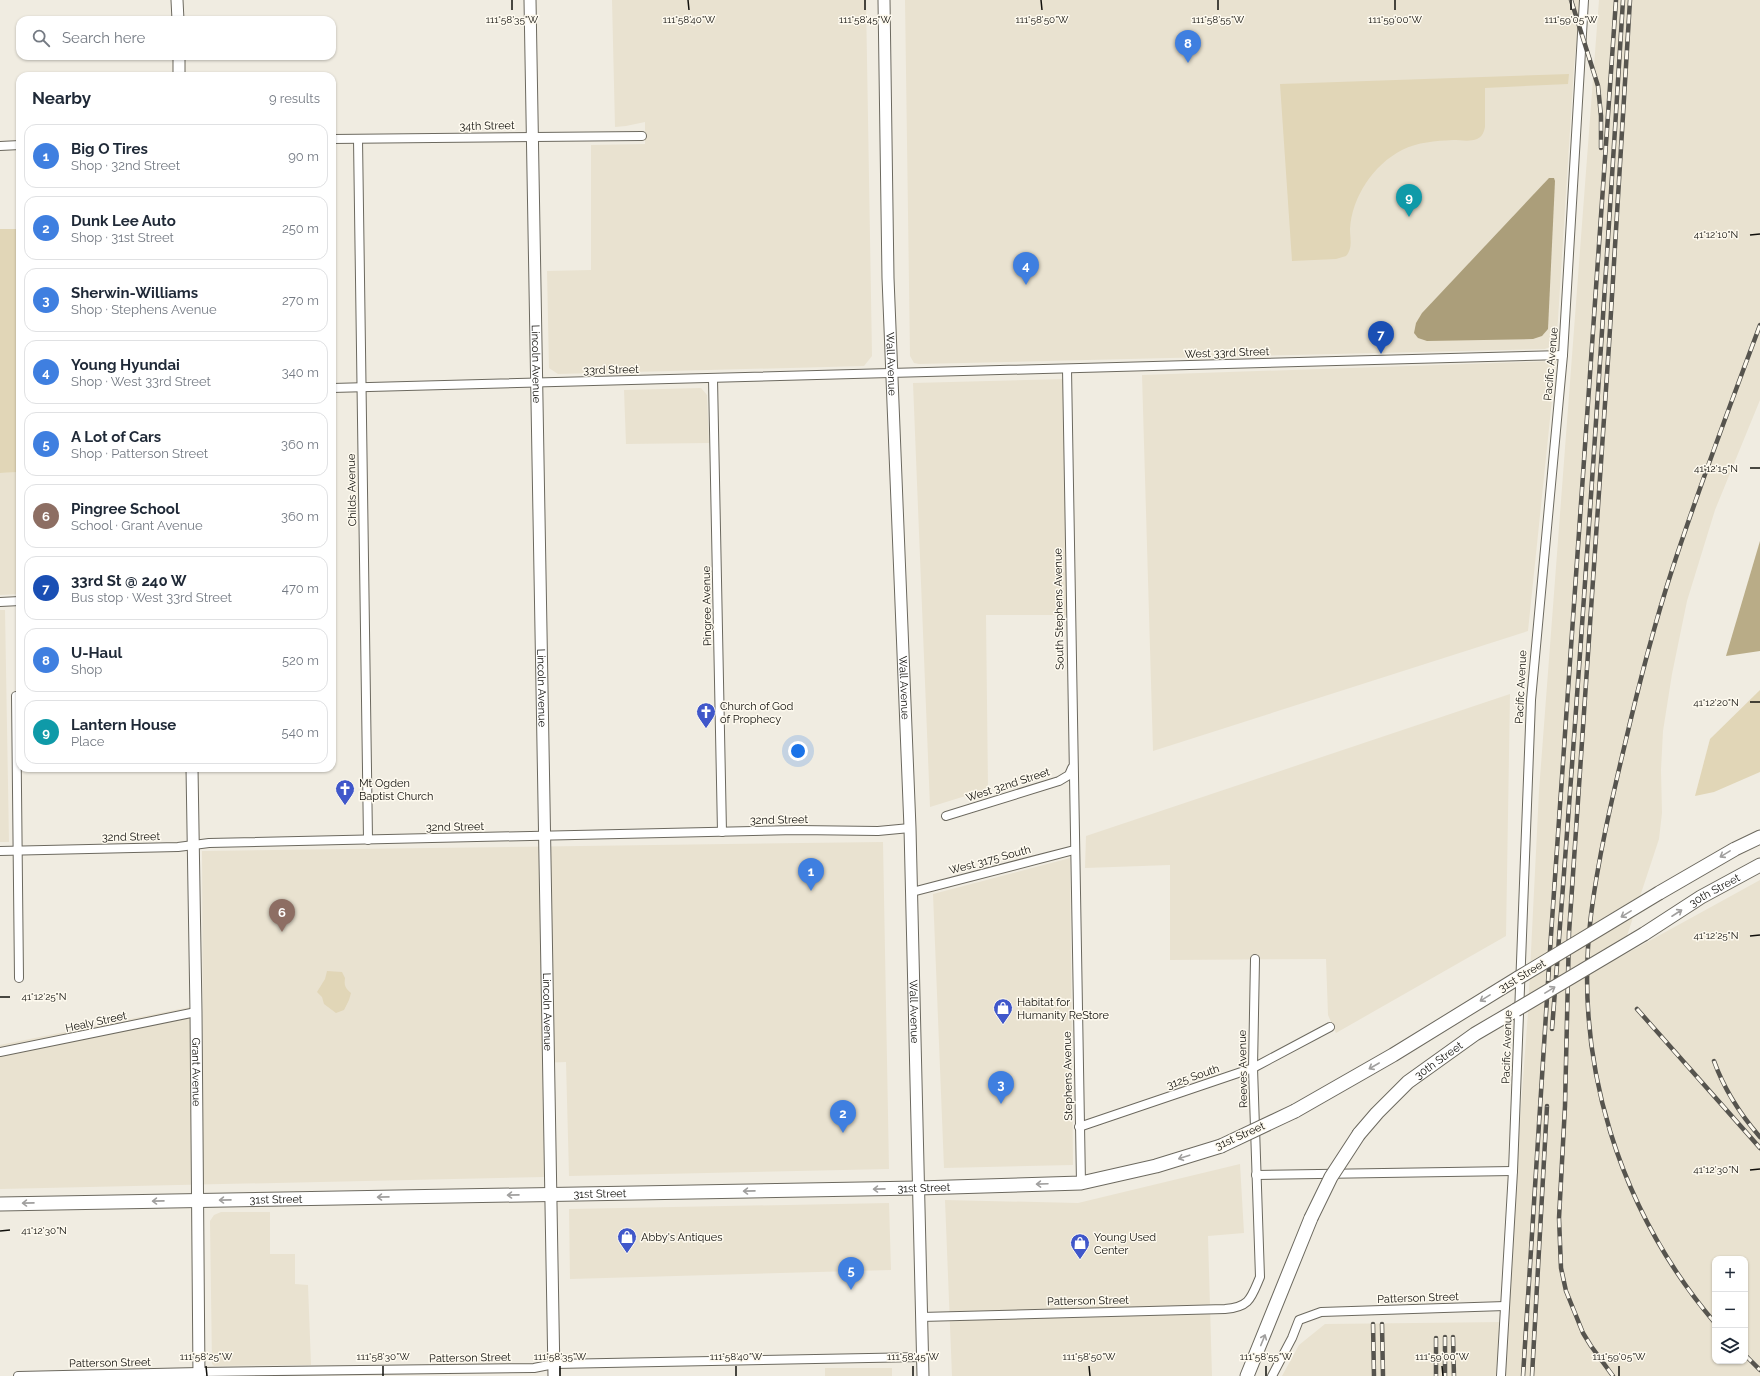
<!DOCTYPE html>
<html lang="en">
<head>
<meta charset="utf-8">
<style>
  body { margin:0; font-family:Raleway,sans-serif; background:#f6f6f7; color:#1f2937 }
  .controls { position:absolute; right:12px; bottom:12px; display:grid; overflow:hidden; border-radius:8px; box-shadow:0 1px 3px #0004 }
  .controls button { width:36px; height:36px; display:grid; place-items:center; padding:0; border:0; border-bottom:1px solid #e0e1e3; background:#fff; color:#1f2937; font:20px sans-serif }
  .you { position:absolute; left:798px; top:751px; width:14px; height:14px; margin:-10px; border:3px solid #fff; border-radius:50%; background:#1a73e8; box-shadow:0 0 0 6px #1a73e833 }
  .badge { display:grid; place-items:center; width:26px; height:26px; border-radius:50%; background:#4057ca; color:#fff; font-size:13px; font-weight:700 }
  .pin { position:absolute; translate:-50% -33px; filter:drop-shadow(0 1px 2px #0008) }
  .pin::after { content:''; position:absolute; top:21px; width:14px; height:12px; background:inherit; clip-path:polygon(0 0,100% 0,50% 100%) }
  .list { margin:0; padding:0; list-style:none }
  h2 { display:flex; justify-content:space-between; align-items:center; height:52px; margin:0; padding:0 16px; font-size:17px }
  h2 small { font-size:13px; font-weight:400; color:#747a83 }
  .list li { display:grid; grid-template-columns:26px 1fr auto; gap:12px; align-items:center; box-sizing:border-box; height:64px; margin:0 8px 8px; padding:0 8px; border:1px solid #e0e1e3; border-radius:12px }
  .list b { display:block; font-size:15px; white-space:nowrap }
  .list p { margin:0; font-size:13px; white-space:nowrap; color:#747a83 }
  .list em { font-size:13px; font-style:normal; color:#747a83 }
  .icon { flex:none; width:22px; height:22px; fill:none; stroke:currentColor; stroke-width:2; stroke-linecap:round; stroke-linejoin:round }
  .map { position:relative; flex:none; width:1760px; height:1376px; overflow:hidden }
  .search { position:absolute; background:#fff; box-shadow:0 1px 3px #0004; left:16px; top:16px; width:320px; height:44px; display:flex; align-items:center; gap:10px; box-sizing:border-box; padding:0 14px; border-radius:12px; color:#747a83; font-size:15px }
  .panel { position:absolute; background:#fff; box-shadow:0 1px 3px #0004; left:16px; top:72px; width:320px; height:700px; border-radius:12px }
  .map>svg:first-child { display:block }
  .built { fill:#e9e2d0; fill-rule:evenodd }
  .green { fill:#e1d6b7 }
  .forest { fill:#b9ac87 }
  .water { fill:#ab9e7a }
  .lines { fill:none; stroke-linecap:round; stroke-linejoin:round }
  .street-casing { stroke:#6c695f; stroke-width:10 }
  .secondary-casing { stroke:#6c695f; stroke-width:13 }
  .primary-casing { stroke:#6c695f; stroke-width:15 }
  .street { stroke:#fff; stroke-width:8 }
  .secondary { stroke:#fff; stroke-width:11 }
  .primary { stroke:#fff; stroke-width:13 }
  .rail-casing { stroke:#56544e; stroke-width:4.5 }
  .rail { stroke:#fefaef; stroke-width:3; stroke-dasharray:9; stroke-linecap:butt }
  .primary-bridge-casing { stroke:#6c695f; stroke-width:15; stroke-linecap:butt }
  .primary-bridge { stroke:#fff; stroke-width:13 }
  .oneway { stroke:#a09f9e }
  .ticks { fill:none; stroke:#11100c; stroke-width:1.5 }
  .labels { text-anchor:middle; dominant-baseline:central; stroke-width:3; stroke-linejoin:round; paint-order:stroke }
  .street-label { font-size:11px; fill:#11100c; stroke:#fefaef }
  .poi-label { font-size:11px; fill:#11100c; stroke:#fefaef; text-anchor:start }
  .ticks-label { font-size:10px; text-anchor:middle; fill:#11100c; stroke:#fefaef; stroke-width:3; stroke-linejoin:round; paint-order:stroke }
</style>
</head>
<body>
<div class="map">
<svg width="1760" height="1376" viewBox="0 0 1760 1376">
  <rect width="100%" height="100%" fill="#f0ece1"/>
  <g class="built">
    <path d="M 612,0 L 866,0 L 872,356 L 864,366 L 558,374 L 549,368 L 547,271 L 591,270 L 591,145 L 645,144 L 645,122 L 626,126 L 615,127 Z"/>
    <path d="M 905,0 L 1581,0 L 1574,67 L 1557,335 L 1555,342 L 1552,346 L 1545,349 L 919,364 L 914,363 L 910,356 Z"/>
    <path d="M 1599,0 L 1760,0 L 1760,400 L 1715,510 L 1687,601 L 1672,674 L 1663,731 L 1661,770 L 1662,813 L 1659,839 L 1620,957 L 1760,880 L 1760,1376 L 1282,1376 L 1299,1345 L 1325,1324 L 1505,1322 L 1528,1012 L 1539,791 ZM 1715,1259 L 1745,1259 L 1745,1361 L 1715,1361 Z"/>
    <path d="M 1556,361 L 1528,631 L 1153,751 L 1142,375 Z"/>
    <path d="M 1068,379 L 1070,615 L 986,615 L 988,789 L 930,807 L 913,383 Z"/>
    <path d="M 701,388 L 707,395 L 709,443 L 626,444 L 624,390 Z"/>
    <path d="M 20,472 L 20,594 L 0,595 L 0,473 Z"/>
    <path d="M 0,610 L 5,610 L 9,842 L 0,842 Z"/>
    <path d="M 1510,694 L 1506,936 L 1336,1033 L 1328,1015 L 1326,959 L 1170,960 L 1170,865 L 1085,868 L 1086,836 Z"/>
    <path d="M 883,842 L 889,1169 L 569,1176 L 566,1062 L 543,1063 L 544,1177 L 0,1189 L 0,1045 L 190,1007 L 192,1047 L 203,1047 L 202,851 Z"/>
    <path d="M 1070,858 L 1073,1165 L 944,1168 L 933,894 Z"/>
    <path d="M 1240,1164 L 1244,1233 L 1208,1236 L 1212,1376 L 952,1376 L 945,1200 L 1078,1203 Z"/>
    <path d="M 889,1203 L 891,1270 L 570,1279 L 569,1209 Z"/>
    <path d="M 221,1212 L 270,1212 L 270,1254 L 295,1254 L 295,1284 L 308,1285 L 311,1365 L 214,1366 L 212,1364 L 210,1221 L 214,1215 Z"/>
    <rect x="825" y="1368" width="67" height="8"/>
  </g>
  <g class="green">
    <path d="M 1569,74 L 1568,84 L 1485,88 L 1485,127 C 1484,132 1482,137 1477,139 C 1470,142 1460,140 1453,140 C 1435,141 1418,142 1402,150 C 1373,165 1352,197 1350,229 C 1350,239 1353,248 1346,256 L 1336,259 L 1292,261 L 1280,84 Z"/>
    <path d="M 0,229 L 20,229 L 20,472 L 0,473 Z"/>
    <path d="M 1760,690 L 1760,772 L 1714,792 L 1695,796 L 1710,739 Z"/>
    <path d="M 327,971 L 342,972 L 345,978 C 344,985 345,988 351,993 L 349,1000 L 344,1010 L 336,1013 L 324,1004 L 322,997 L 317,992 L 325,979 Z"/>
  </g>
  <path class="forest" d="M 1760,541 L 1760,651 L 1726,656 Z"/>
  <path class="water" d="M 1549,178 L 1554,178 L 1555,181 L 1548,329 L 1542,336 L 1533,339 L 1427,341 L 1418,338 L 1414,333 L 1416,323 L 1422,313 Z"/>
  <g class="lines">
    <defs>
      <g id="street">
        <path d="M 332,139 L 642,136"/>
        <path d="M 358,139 L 368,840"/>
        <path d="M 0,146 L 20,145"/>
        <path d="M 1067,369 L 1081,1183"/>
        <path d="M 713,379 L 722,832"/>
        <path d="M 332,388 L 1563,355"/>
        <path d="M 0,602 L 20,601"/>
        <path d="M 16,696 L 19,978"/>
        <path d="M 946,816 L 1059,781 L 1069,775 L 1072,768"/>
        <path d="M 0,851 L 178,847 L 209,843 L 797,830 L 878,831 L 910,828"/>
        <path d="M 912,892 L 1074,850"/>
        <path d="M 0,1052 L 196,1012"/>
        <path d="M 1079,1127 L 1253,1068 L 1330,1027"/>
        <path d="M 1256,1175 L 1513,1171"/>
        <path d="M 921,1317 L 1225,1309 C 1250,1307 1251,1298 1260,1277 L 1253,1068 L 1255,959"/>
        <path d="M 18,1376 L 199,1372 L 534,1368 L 554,1364 L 922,1357"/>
        <path d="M 1272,1376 L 1292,1338 L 1299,1320 L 1321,1312 L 1505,1306"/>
        <path d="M 1501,1376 L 1513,1171 L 1531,700 L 1563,355 L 1584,0"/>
      </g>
      <g id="secondary">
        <path d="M 177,0 L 178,20"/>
        <path id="s1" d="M 530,0 L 554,1376"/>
        <path id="s2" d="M 884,0 L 888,278 L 910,828 L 923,1376"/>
        <path d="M 179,56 L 179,76"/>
        <path id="s3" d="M 192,768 L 196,1012 L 199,1376"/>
      </g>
      <g id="primary">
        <path d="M 1659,893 L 1735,849 L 1760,837"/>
        <path id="s4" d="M 1644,934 L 1701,897 L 1760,865"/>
        <path d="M 1295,1111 L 1393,1055 L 1518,978"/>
        <path id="s5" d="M 1359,1134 L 1377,1113 L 1408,1082 L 1475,1034 L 1516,1010"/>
        <path id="s6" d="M 0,1204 L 918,1188 L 1081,1183 L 1156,1166 L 1221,1146"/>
        <path d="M 1247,1376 L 1311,1218"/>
      </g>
    </defs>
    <use href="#street" class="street-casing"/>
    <use href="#secondary" class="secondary-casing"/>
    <use href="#primary" class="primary-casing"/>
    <use href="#street" class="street"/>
    <use href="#secondary" class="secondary"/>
    <use href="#primary" class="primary"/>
    <defs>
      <g id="rail">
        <path d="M 1571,0 L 1598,86 L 1601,116 L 1601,148"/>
        <path d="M 1637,1009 L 1760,1148"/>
        <path d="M 1552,1029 C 1579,686 1602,343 1623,0"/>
        <path d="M 1714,1061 C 1724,1089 1740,1114 1760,1137"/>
        <path d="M 1715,1323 C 1619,1210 1573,1062 1591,915 C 1598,859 1611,803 1624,748 C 1638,688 1653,628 1672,570 C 1699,487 1730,406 1760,325"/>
        <path d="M 1373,1324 L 1374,1376"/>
        <path d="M 1382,1324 L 1383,1376"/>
        <path d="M 1445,1337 L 1445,1376"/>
        <path d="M 1453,1337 L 1454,1376"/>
        <path d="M 1436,1338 L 1436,1376"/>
        <path d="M 1745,1355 L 1760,1370"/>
        <path d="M 1523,1376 L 1551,935 L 1616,0"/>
        <path d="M 1532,1376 L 1547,1106"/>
        <path d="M 1613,1376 L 1591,1346 L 1583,1333 L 1566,1291 L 1561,1268 L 1559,1218 L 1565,1106 L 1569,933 L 1609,345 L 1630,0"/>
      </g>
    </defs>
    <use href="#rail" class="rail-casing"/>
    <use href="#rail" class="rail"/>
    <defs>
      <g id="primary-bridge">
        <path d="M 1518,978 L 1659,893"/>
        <path d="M 1516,1010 L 1644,934"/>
        <path d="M 1221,1146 L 1295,1111"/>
        <path d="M 1311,1218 L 1331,1177 L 1359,1134"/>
      </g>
    </defs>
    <use href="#primary-bridge" class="primary-bridge-casing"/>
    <use href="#primary-bridge" class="primary-bridge"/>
  </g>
  <defs><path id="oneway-shaft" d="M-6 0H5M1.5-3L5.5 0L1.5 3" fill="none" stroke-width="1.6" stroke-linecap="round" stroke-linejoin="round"/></defs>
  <g class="oneway">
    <use href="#oneway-shaft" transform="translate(1725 854) rotate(149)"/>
    <use href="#oneway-shaft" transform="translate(1677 913) rotate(-33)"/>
    <use href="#oneway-shaft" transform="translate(1626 914) rotate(149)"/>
    <use href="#oneway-shaft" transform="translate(1550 990) rotate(-31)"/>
    <use href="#oneway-shaft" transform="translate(1485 998) rotate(148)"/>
    <use href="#oneway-shaft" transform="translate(1374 1066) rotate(150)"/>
    <use href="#oneway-shaft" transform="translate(1184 1157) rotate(162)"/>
    <use href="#oneway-shaft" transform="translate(1042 1184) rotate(178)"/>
    <use href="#oneway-shaft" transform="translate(879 1189) rotate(179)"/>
    <use href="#oneway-shaft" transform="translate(749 1191) rotate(179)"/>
    <use href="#oneway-shaft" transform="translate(513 1195) rotate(179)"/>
    <use href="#oneway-shaft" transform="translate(383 1197) rotate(179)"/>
    <use href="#oneway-shaft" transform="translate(225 1200) rotate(179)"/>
    <use href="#oneway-shaft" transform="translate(158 1201) rotate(179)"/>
    <use href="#oneway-shaft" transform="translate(28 1203) rotate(179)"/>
    <use href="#oneway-shaft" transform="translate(1263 1340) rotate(-68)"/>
  </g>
  <path class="ticks" d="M 512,0 L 512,10M 688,0 L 689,10M 865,0 L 865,10M 1041,0 L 1042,10M 1218,0 L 1218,10M 1395,0 L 1395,10M 1571,0 L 1571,10M 1750,235 L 1760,234M 1750,468 L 1760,468M 1750,702 L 1760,702M 1750,936 L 1760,935M 0,997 L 10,997M 1750,1170 L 1760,1169M 0,1231 L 10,1230M 206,1366 L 207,1376M 383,1366 L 383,1376M 560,1366 L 560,1376M 736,1366 L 736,1376M 913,1366 L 913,1376M 1089,1366 L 1090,1376M 1266,1366 L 1266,1376M 1442,1366 L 1443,1376M 1619,1366 L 1619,1376"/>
  <defs>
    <symbol id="church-pin" viewBox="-11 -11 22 30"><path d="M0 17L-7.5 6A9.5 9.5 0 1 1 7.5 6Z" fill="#4057ca" stroke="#fefaef"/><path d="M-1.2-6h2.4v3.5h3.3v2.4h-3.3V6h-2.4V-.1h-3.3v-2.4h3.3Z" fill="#fff"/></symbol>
    <symbol id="shop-pin" viewBox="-11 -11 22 30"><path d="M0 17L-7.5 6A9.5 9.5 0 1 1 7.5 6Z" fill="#4057ca" stroke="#fefaef"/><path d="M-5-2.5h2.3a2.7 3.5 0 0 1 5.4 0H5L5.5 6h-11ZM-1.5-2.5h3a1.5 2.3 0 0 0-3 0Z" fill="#fff"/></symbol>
  </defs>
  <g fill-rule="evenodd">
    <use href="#church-pin" x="695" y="701" width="22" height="30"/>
    <use href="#church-pin" x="334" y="778" width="22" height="30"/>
    <use href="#shop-pin" x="992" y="997" width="22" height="30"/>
    <use href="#shop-pin" x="616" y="1226" width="22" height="30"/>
    <use href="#shop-pin" x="1069" y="1232" width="22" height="30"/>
  </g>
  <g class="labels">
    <g class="street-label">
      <text transform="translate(487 126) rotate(-1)">34th Street</text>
      <text transform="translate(1227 353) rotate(-2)">West 33rd Street</text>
      <text stroke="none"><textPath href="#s1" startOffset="364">Lincoln Avenue</textPath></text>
      <text stroke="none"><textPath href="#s2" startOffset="364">Wall Avenue</textPath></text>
      <text transform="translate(1551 364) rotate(-85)">Pacific Avenue</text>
      <text transform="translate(611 370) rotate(-1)">33rd Street</text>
      <text transform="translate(352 490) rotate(-91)">Childs Avenue</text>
      <text transform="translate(707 606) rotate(-91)">Pingree Avenue</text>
      <text transform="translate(1059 609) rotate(-91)">South Stephens Avenue</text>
      <text transform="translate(1521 687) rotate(-87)">Pacific Avenue</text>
      <text stroke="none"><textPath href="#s1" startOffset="688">Lincoln Avenue</textPath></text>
      <text stroke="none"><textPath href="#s2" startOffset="688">Wall Avenue</textPath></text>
      <text transform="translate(1008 785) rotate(-18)">West 32nd Street</text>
      <text transform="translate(779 820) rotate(-1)">32nd Street</text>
      <text transform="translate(455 827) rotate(-1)">32nd Street</text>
      <text transform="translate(131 837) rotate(-1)">32nd Street</text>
      <text transform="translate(990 860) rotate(-15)">West 3175 South</text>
      <text stroke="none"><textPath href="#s4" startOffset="83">30th Street</textPath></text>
      <text transform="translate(1522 976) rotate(-31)">31st Street</text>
      <text stroke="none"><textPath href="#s1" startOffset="1012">Lincoln Avenue</textPath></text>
      <text stroke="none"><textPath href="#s2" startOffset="1012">Wall Avenue</textPath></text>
      <text transform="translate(96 1022) rotate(-12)">Healy Street</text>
      <text transform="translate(1507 1047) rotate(-88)">Pacific Avenue</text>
      <text stroke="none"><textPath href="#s5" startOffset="109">30th Street</textPath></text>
      <text transform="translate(1243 1069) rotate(-91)">Reeves Avenue</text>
      <text stroke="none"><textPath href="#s3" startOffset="304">Grant Avenue</textPath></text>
      <text transform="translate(1068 1076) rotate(-91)">Stephens Avenue</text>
      <text transform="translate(1193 1077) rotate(-19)">3125 South</text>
      <text transform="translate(1240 1136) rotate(-24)">31st Street</text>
      <text stroke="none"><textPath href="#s6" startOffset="924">31st Street</textPath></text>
      <text stroke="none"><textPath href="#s6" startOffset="600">31st Street</textPath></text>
      <text stroke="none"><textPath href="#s6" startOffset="276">31st Street</textPath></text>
      <text transform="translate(1418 1298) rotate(-2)">Patterson Street</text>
      <text transform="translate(1088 1301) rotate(-1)">Patterson Street</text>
      <text transform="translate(470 1358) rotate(-1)">Patterson Street</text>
      <text transform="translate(110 1363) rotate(-1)">Patterson Street</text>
    </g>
    <g class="poi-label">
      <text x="720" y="706">Church of God<tspan x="720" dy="13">of Prophecy</tspan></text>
      <text x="359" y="783">Mt Ogden<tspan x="359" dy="13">Baptist Church</tspan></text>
      <text x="1017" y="1002">Habitat for<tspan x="1017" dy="13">Humanity ReStore</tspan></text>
      <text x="641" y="1237">Abby's Antiques</text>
      <text x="1094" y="1237">Young Used<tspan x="1094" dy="13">Center</tspan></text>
    </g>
  </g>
  <g class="ticks-label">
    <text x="512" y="23">111°58'35"W</text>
    <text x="689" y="23">111°58'40"W</text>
    <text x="865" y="23">111°58'45"W</text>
    <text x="1042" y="23">111°58'50"W</text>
    <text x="1218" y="23">111°58'55"W</text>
    <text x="1395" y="23">111°59'00"W</text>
    <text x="1571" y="23">111°59'05"W</text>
    <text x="1716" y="238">41°12'10"N</text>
    <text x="1716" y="472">41°12'15"N</text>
    <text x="1716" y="706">41°12'20"N</text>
    <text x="1716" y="939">41°12'25"N</text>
    <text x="44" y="1000">41°12'25"N</text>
    <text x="1716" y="1173">41°12'30"N</text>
    <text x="44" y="1234">41°12'30"N</text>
    <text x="206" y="1360">111°58'25"W</text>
    <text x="383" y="1360">111°58'30"W</text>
    <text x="560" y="1360">111°58'35"W</text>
    <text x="736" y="1360">111°58'40"W</text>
    <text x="913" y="1360">111°58'45"W</text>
    <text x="1089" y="1360">111°58'50"W</text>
    <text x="1266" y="1360">111°58'55"W</text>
    <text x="1442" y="1360">111°59'00"W</text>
    <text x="1619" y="1360">111°59'05"W</text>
  </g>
</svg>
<div class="controls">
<button>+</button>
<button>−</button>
<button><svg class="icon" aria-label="layers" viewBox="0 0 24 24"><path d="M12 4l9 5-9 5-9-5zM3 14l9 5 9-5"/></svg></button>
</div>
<div class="you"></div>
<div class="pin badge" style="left:811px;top:891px;background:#3f7fe0">1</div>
<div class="pin badge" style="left:843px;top:1133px;background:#3f7fe0">2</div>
<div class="pin badge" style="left:1001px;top:1104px;background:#3f7fe0">3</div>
<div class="pin badge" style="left:1026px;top:285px;background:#3f7fe0">4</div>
<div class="pin badge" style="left:851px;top:1290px;background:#3f7fe0">5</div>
<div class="pin badge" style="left:282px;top:932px;background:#8d6e63">6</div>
<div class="pin badge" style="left:1381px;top:354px;background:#1a4fb4">7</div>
<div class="pin badge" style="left:1188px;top:63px;background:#3f7fe0">8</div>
<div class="pin badge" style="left:1409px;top:217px;background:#0f9aa8">9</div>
<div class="search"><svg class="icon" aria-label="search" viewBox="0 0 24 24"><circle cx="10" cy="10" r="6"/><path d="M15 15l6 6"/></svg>Search here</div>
<section class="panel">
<h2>Nearby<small>9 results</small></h2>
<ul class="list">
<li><span class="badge" style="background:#3f7fe0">1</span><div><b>Big O Tires</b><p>Shop · 32nd Street</p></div><em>90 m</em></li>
<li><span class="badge" style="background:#3f7fe0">2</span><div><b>Dunk Lee Auto</b><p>Shop · 31st Street</p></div><em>250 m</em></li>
<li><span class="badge" style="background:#3f7fe0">3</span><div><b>Sherwin-Williams</b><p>Shop · Stephens Avenue</p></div><em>270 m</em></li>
<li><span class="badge" style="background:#3f7fe0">4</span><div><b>Young Hyundai</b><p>Shop · West 33rd Street</p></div><em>340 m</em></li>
<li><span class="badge" style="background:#3f7fe0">5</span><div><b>A Lot of Cars</b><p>Shop · Patterson Street</p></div><em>360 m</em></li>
<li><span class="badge" style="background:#8d6e63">6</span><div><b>Pingree School</b><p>School · Grant Avenue</p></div><em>360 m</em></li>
<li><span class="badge" style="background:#1a4fb4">7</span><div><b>33rd St @ 240 W</b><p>Bus stop · West 33rd Street</p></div><em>470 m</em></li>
<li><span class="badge" style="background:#3f7fe0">8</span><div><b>U-Haul</b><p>Shop</p></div><em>520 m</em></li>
<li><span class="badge" style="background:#0f9aa8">9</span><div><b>Lantern House</b><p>Place</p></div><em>540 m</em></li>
</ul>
</section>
</div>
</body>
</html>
